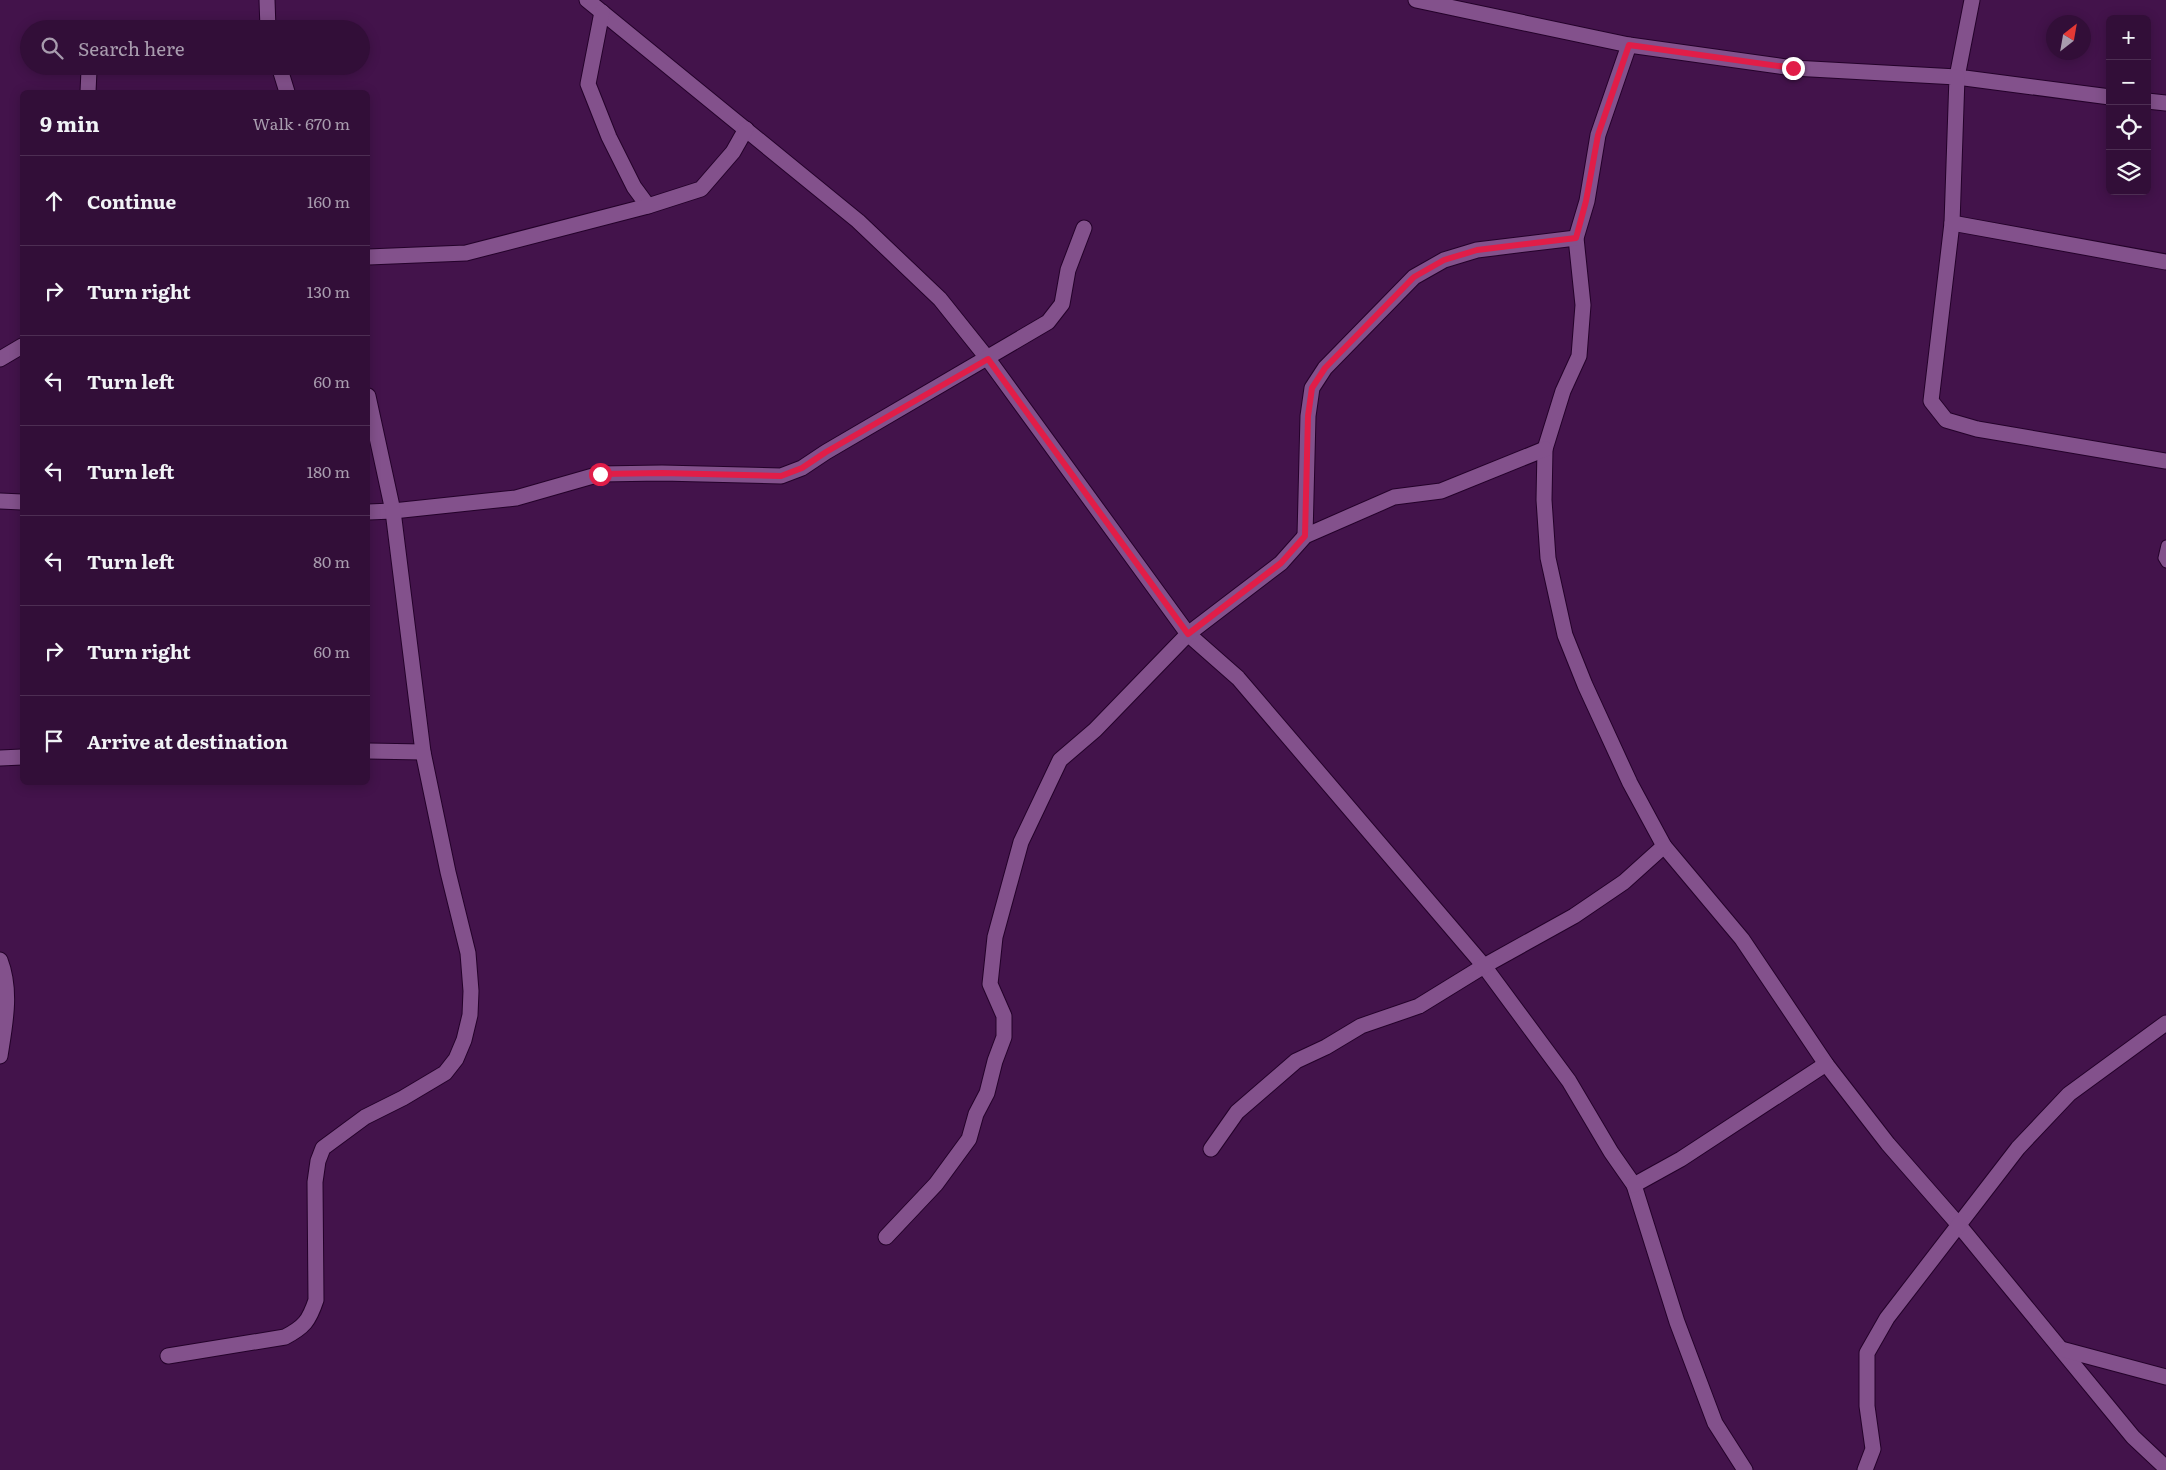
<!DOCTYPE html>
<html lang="en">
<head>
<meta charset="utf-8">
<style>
  body { margin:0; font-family:Literata,serif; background:#3a1740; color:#f1f3f6 }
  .controls { position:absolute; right:15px; top:15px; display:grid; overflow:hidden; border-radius:8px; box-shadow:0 2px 12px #0003 }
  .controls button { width:45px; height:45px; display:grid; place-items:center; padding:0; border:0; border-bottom:1px solid #4d2e53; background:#320e38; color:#f1f3f6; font:25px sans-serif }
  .compass { position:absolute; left:2046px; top:15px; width:45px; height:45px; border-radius:50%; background:#320e38; box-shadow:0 2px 12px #0003; rotate:31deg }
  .stop { position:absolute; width:15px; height:15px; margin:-11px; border:4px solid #e11d48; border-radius:50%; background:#fff }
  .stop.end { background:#e11d48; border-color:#fff; box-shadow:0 1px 5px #0008 }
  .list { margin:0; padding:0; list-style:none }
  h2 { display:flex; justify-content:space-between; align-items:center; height:65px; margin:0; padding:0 20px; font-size:21px }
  h2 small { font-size:16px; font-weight:400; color:#a89cae }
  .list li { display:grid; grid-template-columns:32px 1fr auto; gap:15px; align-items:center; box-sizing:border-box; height:90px; padding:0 20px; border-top:1px solid #4d2e53 }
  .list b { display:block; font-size:19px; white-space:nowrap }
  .list em { font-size:16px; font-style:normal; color:#a89cae }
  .icon { flex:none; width:28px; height:28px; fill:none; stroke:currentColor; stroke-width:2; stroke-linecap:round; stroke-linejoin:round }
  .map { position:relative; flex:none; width:2166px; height:1470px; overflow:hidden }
  .search { position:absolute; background:#320e38; box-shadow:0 2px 12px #0003; left:20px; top:20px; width:350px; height:55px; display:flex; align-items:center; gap:12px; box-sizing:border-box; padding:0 18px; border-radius:28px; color:#a89cae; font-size:19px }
  .panel { position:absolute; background:#320e38; box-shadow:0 2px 12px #0003; left:20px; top:90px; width:350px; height:695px; border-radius:8px }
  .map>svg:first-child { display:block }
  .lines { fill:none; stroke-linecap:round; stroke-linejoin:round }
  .lane-casing { stroke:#24022a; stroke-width:11 }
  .street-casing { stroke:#24022a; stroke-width:17 }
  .secondary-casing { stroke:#24022a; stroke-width:17 }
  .lane { stroke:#83518c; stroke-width:9 }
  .street { stroke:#83518c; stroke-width:15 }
  .secondary { stroke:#83518c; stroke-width:15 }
  .route { stroke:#e11d48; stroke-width:6 }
</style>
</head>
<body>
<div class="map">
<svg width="2166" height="1470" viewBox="0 0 2166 1470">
  <rect width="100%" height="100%" fill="#43134b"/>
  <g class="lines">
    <defs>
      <path id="lane" d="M 2166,545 L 2163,558 L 2166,563"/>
      <g id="street">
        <path d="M 267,0 L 268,29"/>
        <path d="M 587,0 L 858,221 L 940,299 L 988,359 L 1188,634 L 1238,678 L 1484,966 L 1569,1081 L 1611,1152 L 1634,1185 L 1677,1322 L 1715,1423 L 1745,1470"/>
        <path d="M 1972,0 L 1957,77 L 2110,97"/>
        <path d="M 602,12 L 588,84 L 609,137 L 634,187 L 648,206"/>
        <path d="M 1629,45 L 1598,135 L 1587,201 L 1576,238 L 1583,305 L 1579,356 L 1563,391 L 1545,449 L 1544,500 L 1548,558 L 1565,635 L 1585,685 L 1630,783 L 1664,846 L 1742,939 L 1826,1064 L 1888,1144 L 1958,1224 L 2133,1437 L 2166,1468"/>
        <path d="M 279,66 L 287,92"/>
        <path d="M 88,92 L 89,70 L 92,66"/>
        <path d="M 2147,101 L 2166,103"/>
        <path d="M 1952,223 L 1931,401 L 1946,420 L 1977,429 L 2166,461"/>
        <path d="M 368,257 L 466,253 L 648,206 L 701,189 L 733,152 L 746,129"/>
        <path d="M 0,359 L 22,346"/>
        <path d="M 0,501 L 22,502"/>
        <path d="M 368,512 L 393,511 L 516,498 L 600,474 L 662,473 L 781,476 L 802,468 L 826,452 L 1048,322 L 1062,304 L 1068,270 L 1084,228"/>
        <path d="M 1305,536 L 1308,416 L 1312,388 L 1325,368 L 1414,277 L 1444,260 L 1477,250 L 1576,238"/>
        <path d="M 368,751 L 423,752"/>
        <path d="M 0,758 L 22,757"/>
        <path d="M 0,960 C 12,991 5,1024 0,1056"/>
        <path d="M 1211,1149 L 1237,1112 L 1296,1061 L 1326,1047 L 1361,1026 L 1419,1006 L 1484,966 L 1574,916 L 1624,882 L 1664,846"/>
        <path d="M 1634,1185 L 1681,1159 L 1826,1064"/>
        <path d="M 886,1237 L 936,1184 L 969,1139 L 976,1114 L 987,1093 L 995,1061 L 1004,1037 L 1004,1016 L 990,984 L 995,937 L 1021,842 L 1060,760 L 1095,730 L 1188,634 L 1281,563 L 1305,536 L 1394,497 L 1441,491 L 1545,449"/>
        <path d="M 2061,1349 L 2166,1377"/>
        <path d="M 168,1356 L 285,1337 C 304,1327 309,1321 316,1300 L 315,1182 L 318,1161 L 323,1148 L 365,1117 L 403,1098 L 445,1073 L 456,1059 L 464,1040 L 470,1015 L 471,991 L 468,953 L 448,872 L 423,752 L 393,511 L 368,396"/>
        <path d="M 1865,1470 L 1873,1449 L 1867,1406 L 1867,1353 L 1887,1318 L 2018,1148 L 2069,1094 L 2166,1023"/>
      </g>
      <path id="secondary" d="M 1416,0 L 1629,45 L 1793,68 L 1957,77 L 1952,223 L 2166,262"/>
    </defs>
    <use href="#lane" class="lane-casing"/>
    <use href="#street" class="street-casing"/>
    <use href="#secondary" class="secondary-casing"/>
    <use href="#lane" class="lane"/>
    <use href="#street" class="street"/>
    <use href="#secondary" class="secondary"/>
  </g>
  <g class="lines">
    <path class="route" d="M 600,474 L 662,473 L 781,476 L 802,468 L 826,452 L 988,359 L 1188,634 L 1281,563 L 1305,536 L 1308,416 L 1312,388 L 1325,368 L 1414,277 L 1444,260 L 1477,250 L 1576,238 L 1586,201 L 1598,135 L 1629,45 L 1793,68"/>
  </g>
</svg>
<div class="controls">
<button>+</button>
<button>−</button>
<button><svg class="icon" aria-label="locate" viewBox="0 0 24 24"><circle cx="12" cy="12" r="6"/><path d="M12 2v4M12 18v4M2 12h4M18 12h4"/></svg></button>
<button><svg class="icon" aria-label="layers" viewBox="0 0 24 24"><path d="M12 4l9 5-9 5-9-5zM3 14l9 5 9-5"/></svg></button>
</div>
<svg class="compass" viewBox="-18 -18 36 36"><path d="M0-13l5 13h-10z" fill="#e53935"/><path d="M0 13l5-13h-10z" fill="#a89cae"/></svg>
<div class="stop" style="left:600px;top:474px"></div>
<div class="stop end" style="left:1793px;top:68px"></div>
<div class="search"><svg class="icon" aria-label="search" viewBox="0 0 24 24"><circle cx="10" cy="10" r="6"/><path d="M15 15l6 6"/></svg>Search here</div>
<section class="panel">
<h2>9 min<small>Walk · 670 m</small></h2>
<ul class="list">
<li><svg class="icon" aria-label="ahead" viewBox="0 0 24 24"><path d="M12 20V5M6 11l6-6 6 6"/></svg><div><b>Continue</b></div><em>160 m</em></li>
<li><svg class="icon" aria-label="right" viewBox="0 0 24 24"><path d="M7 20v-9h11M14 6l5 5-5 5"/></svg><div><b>Turn right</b></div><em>130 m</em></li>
<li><svg class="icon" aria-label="left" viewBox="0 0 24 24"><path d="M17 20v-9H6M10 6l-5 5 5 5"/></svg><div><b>Turn left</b></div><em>60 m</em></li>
<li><svg class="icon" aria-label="left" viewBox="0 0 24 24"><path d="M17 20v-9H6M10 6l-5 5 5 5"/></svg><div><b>Turn left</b></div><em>180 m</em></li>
<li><svg class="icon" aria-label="left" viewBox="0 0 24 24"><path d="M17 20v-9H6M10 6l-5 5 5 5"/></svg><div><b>Turn left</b></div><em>80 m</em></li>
<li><svg class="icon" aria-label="right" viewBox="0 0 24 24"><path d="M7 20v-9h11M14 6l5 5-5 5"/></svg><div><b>Turn right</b></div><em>60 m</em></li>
<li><svg class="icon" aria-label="arrive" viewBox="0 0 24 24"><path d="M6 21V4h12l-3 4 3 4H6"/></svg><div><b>Arrive at destination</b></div></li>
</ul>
</section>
</div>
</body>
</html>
